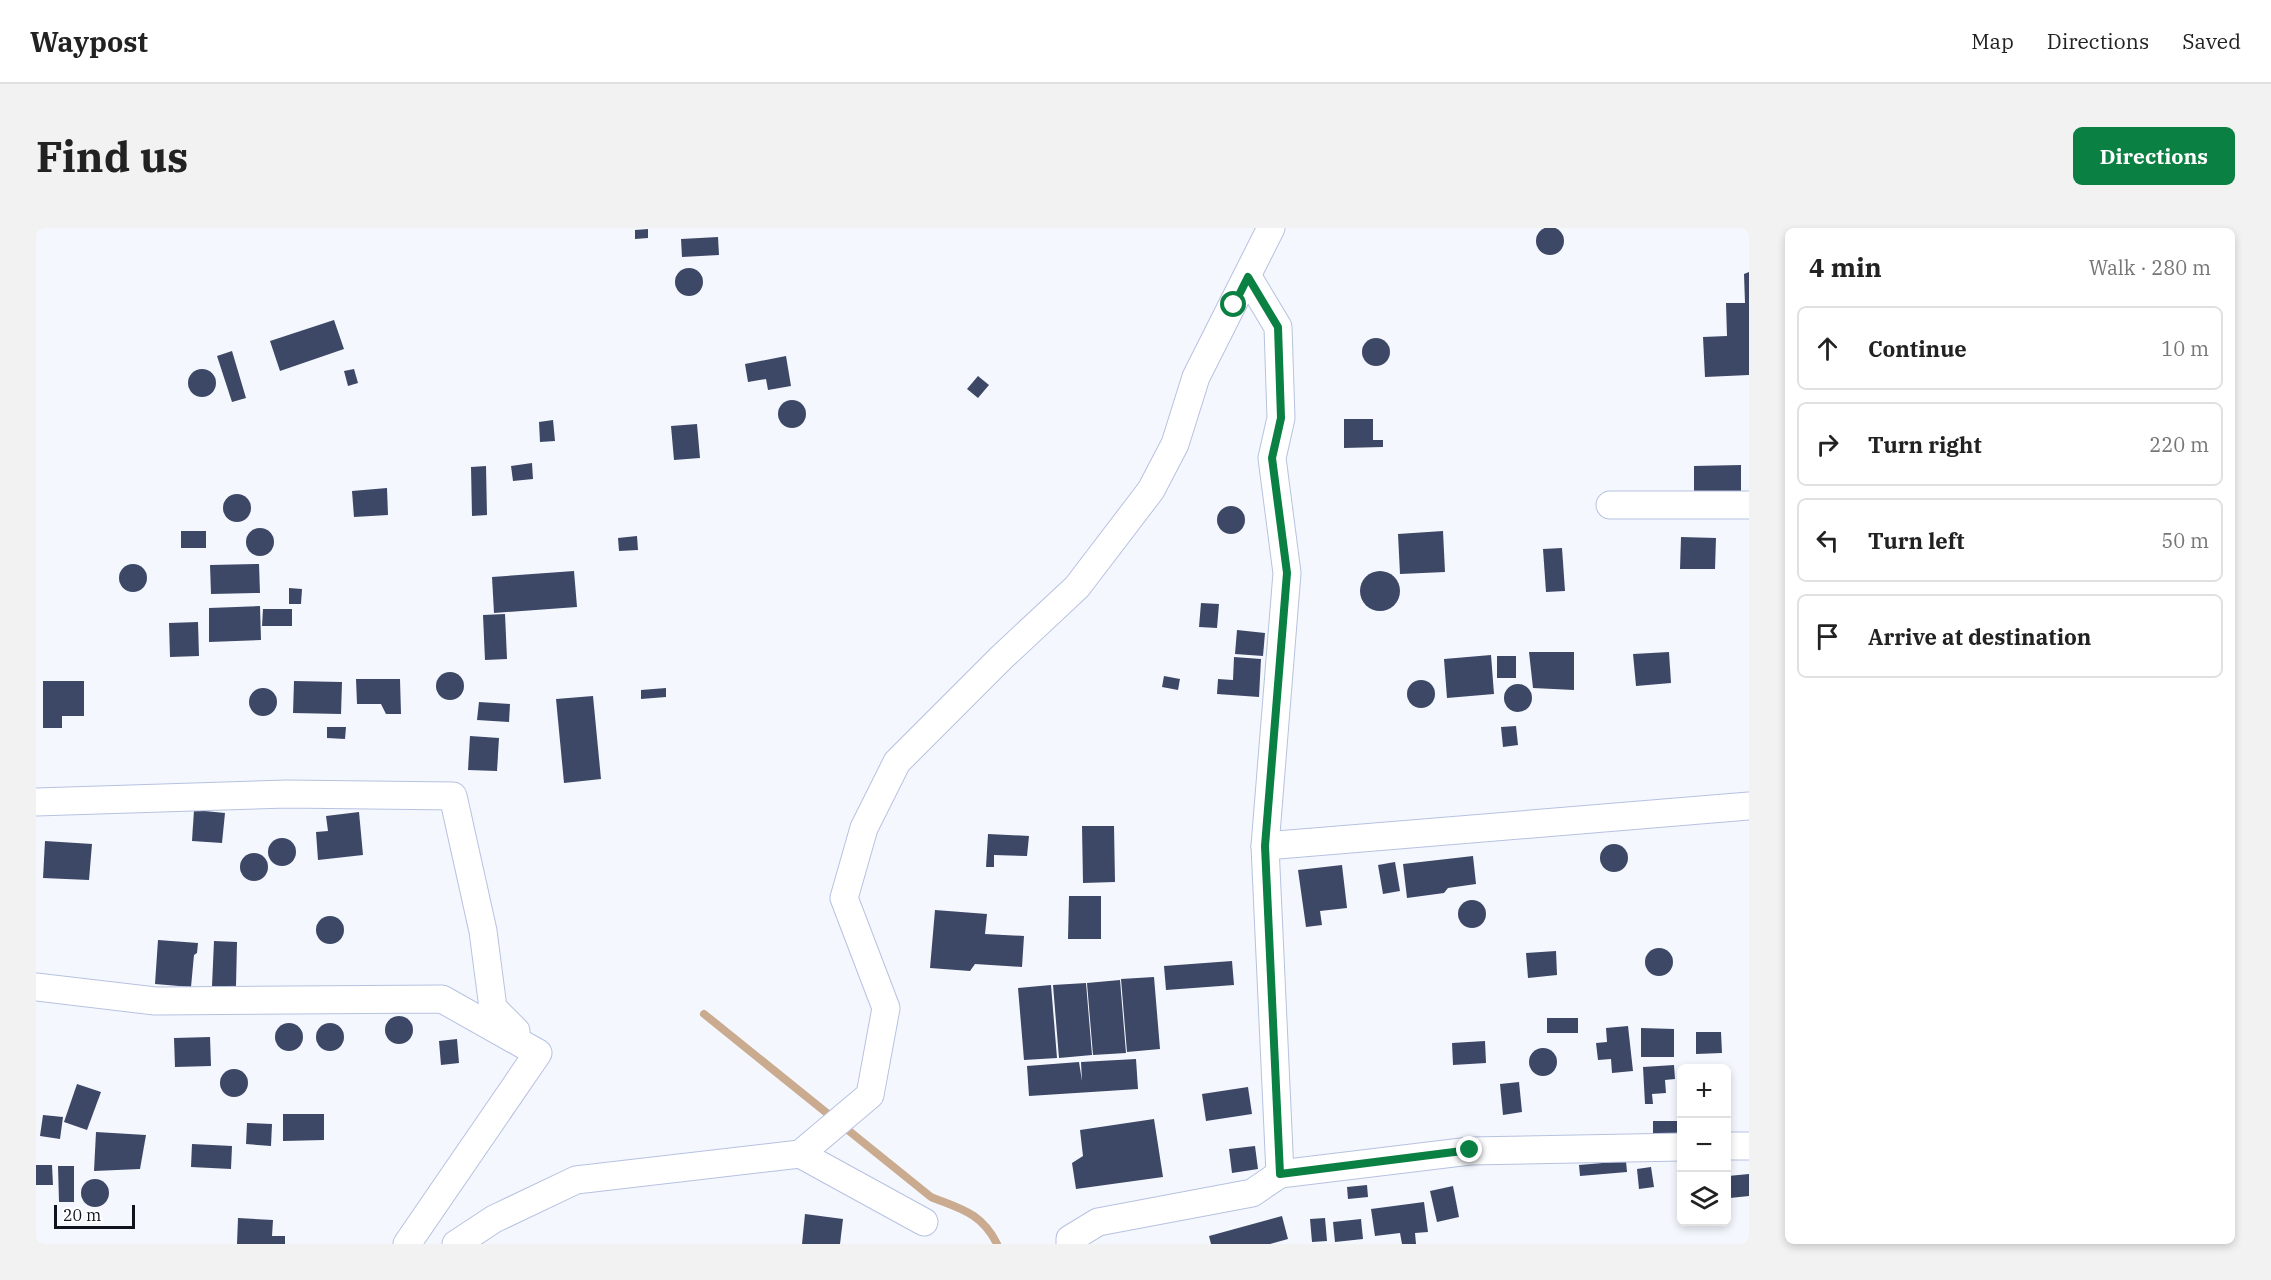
<!DOCTYPE html>
<html lang="en">
<head>
<meta charset="utf-8">
<style>
  body { margin:0; font-family:"IBM Plex Serif",serif; background:#f2f2f2; color:#222 }
  .controls { position:absolute; right:18px; bottom:18px; display:grid; overflow:hidden; border-radius:9px; box-shadow:0 3px 9px #0003 }
  .controls button { width:54px; height:54px; display:grid; place-items:center; padding:0; border:0; border-bottom:2px solid #e0e0e0; background:#fff; color:#222; font:30px sans-serif }
  .scale { position:absolute; left:18px; bottom:15px; width:81px; box-sizing:border-box; padding-left:6px; border:3px solid #0f131d; border-top:0; font-size:16px; line-height:21px; white-space:nowrap; color:#0f131d; -webkit-text-stroke:4px #fff; paint-order:stroke }
  .stop { position:absolute; width:18px; height:18px; margin:-14px; border:4px solid #0b8043; border-radius:50%; background:#fff }
  .stop.end { background:#0b8043; border-color:#fff; box-shadow:0 2px 6px #0008 }
  .list { margin:0; padding:0; list-style:none }
  h2 { display:flex; justify-content:space-between; align-items:center; height:78px; margin:0; padding:0 24px; font-size:26px }
  h2 small { font-size:20px; font-weight:400; color:#767676 }
  .list li { display:grid; grid-template-columns:39px 1fr auto; gap:18px; align-items:center; box-sizing:border-box; height:84px; margin:0 12px 12px; padding:0 12px; border:2px solid #e0e0e0; border-radius:9px }
  .list b { display:block; font-size:22px; white-space:nowrap }
  .list em { font-size:20px; font-style:normal; color:#767676 }
  .icon { flex:none; width:33px; height:33px; fill:none; stroke:currentColor; stroke-width:2; stroke-linecap:round; stroke-linejoin:round }
  .map { position:relative; flex:none; width:1713px; height:1016px; overflow:hidden; border-radius:9px }
  header { display:flex; align-items:center; gap:36px; box-sizing:border-box; height:84px; padding:0 30px; background:#fff; border-bottom:2px solid #e0e0e0 }
  header strong { font-size:28px }
  nav { display:flex; gap:33px; margin-inline-start:auto; font-size:21px }
  .intro { display:flex; align-items:center; justify-content:space-between; box-sizing:border-box; height:144px; padding:0 36px }
  h1 { margin:0; font-size:42px }
  .button { padding:15px 27px; border-radius:9px; background:#0b8043; color:#fff; font-size:21px; font-weight:700 }
  main { display:flex; gap:36px; padding:0 36px }
  aside { flex:1; background:#fff; border-radius:9px; box-shadow:0 3px 9px #0003 }
  .map>svg:first-child { display:block }
  .lines { fill:none; stroke-linecap:round; stroke-linejoin:round }
  .stream { stroke:#caab8f; stroke-width:8 }
  .building { fill:#3d4866 }
  .minor-casing { stroke:#b6c2e0; stroke-width:29 }
  .minor { stroke:#fff; stroke-width:27 }
  .route { stroke:#0b8043; stroke-width:8 }
</style>
</head>
<body>
<header>
<strong>Waypost</strong>
<nav><a>Map</a><a>Directions</a><a>Saved</a></nav>
</header>
<div class="intro"><h1>Find us</h1><a class="button">Directions</a></div>
<main>
<div class="map">
<svg width="1713" height="1016" viewBox="0 0 1713 1016">
  <rect width="100%" height="100%" fill="#f5f7fe"/>
  <g class="lines">
    <path class="stream" d="M 668,786 L 895,969 C 925,981 946,985 961,1016"/>
  </g>
  <g class="building">
    <circle cx="1514" cy="13" r="14"/>
    <path d="M 612,1 L 612,10 L 599,11 L 599,2 Z"/>
    <path d="M 682,9 L 683,27 L 646,29 L 645,11 Z"/>
    <circle cx="653" cy="54" r="14"/>
    <path d="M 1713,44 L 1713,147 L 1669,149 L 1667,109 L 1691,108 L 1690,75 L 1709,75 L 1708,46 Z"/>
    <path d="M 298,92 L 308,121 L 244,143 L 234,113 Z"/>
    <circle cx="1340" cy="124" r="14"/>
    <path d="M 196,123 L 210,170 L 196,174 L 181,128 Z"/>
    <path d="M 750,128 L 755,158 L 732,162 L 730,151 L 712,154 L 709,136 Z"/>
    <path d="M 318,141 L 322,155 L 312,158 L 308,143 Z"/>
    <circle cx="166" cy="155" r="14"/>
    <path d="M 942,148 L 953,157 L 942,170 L 931,161 Z"/>
    <circle cx="756" cy="186" r="14"/>
    <path d="M 1308,191 L 1337,191 L 1337,212 L 1347,212 L 1347,219 L 1308,220 Z"/>
    <path d="M 517,192 L 519,213 L 504,214 L 503,194 Z"/>
    <path d="M 661,196 L 664,230 L 638,232 L 635,198 Z"/>
    <path d="M 496,235 L 497,251 L 477,253 L 475,238 Z"/>
    <path d="M 1705,237 L 1705,263 L 1658,264 L 1658,238 Z"/>
    <path d="M 450,238 L 451,287 L 436,288 L 435,239 Z"/>
    <path d="M 351,260 L 352,287 L 318,289 L 316,263 Z"/>
    <circle cx="201" cy="280" r="14"/>
    <circle cx="1195" cy="292" r="14"/>
    <circle cx="224" cy="314" r="14"/>
    <rect x="145" y="303" width="25" height="17"/>
    <path d="M 1407,303 L 1409,344 L 1364,346 L 1362,306 Z"/>
    <path d="M 601,308 L 602,322 L 583,323 L 582,310 Z"/>
    <path d="M 1645,309 L 1680,310 L 1679,341 L 1644,341 Z"/>
    <path d="M 1526,320 L 1529,363 L 1510,364 L 1507,321 Z"/>
    <path d="M 223,336 L 224,365 L 175,366 L 174,337 Z"/>
    <circle cx="97" cy="350" r="14"/>
    <circle cx="1344" cy="363" r="20"/>
    <path d="M 538,343 L 541,379 L 458,385 L 456,349 Z"/>
    <path d="M 253,360 L 266,361 L 265,376 L 253,376 Z"/>
    <path d="M 1165,375 L 1183,376 L 1181,400 L 1163,399 Z"/>
    <path d="M 224,378 L 225,412 L 173,414 L 173,380 Z"/>
    <path d="M 227,381 L 256,381 L 256,398 L 226,398 Z"/>
    <path d="M 469,386 L 471,431 L 449,432 L 447,387 Z"/>
    <path d="M 162,394 L 163,428 L 134,429 L 133,395 Z"/>
    <path d="M 1201,402 L 1229,405 L 1227,428 L 1199,426 Z"/>
    <path d="M 1493,424 L 1538,424 L 1538,462 L 1497,460 Z"/>
    <path d="M 1633,424 L 1635,455 L 1600,458 L 1597,426 Z"/>
    <path d="M 1455,427 L 1458,466 L 1411,470 L 1408,431 Z"/>
    <rect x="1461" y="428" width="19" height="22"/>
    <path d="M 1198,429 L 1225,431 L 1223,469 L 1181,466 L 1182,451 L 1197,452 Z"/>
    <circle cx="414" cy="458" r="14"/>
    <path d="M 1128,448 L 1144,451 L 1142,462 L 1126,459 Z"/>
    <path d="M 320,451 L 364,451 L 365,486 L 350,486 L 345,476 L 321,476 Z"/>
    <circle cx="1385" cy="466" r="14"/>
    <path d="M 7,453 L 48,453 L 48,488 L 26,488 L 26,500 L 7,500 Z"/>
    <path d="M 258,453 L 306,454 L 305,486 L 257,485 Z"/>
    <circle cx="1482" cy="470" r="14"/>
    <path d="M 630,460 L 630,469 L 605,471 L 605,462 Z"/>
    <circle cx="227" cy="474" r="14"/>
    <path d="M 557,468 L 565,551 L 528,555 L 520,471 Z"/>
    <path d="M 443,474 L 474,476 L 473,494 L 441,492 Z"/>
    <path d="M 1480,498 L 1482,517 L 1467,519 L 1465,499 Z"/>
    <path d="M 291,499 L 310,499 L 309,511 L 291,510 Z"/>
    <path d="M 434,508 L 463,510 L 461,543 L 432,542 Z"/>
    <path d="M 158,582 L 189,585 L 186,615 L 156,613 Z"/>
    <path d="M 323,584 L 327,627 L 282,632 L 280,604 L 292,603 L 290,588 Z"/>
    <path d="M 1046,598 L 1078,598 L 1079,654 L 1047,655 Z"/>
    <path d="M 952,606 L 993,608 L 991,628 L 958,627 L 958,639 L 950,639 Z"/>
    <circle cx="246" cy="624" r="14"/>
    <path d="M 9,613 L 56,616 L 53,652 L 7,650 Z"/>
    <circle cx="1578" cy="630" r="14"/>
    <circle cx="218" cy="639" r="14"/>
    <path d="M 1437,628 L 1440,656 L 1412,660 L 1408,665 L 1371,670 L 1367,636 Z"/>
    <path d="M 1359,634 L 1364,663 L 1347,666 L 1342,637 Z"/>
    <path d="M 1306,637 L 1311,680 L 1284,683 L 1286,697 L 1270,699 L 1262,642 Z"/>
    <path d="M 1033,668 L 1065,668 L 1065,711 L 1032,711 Z"/>
    <circle cx="1436" cy="686" r="14"/>
    <path d="M 899,682 L 951,686 L 949,706 L 988,708 L 986,739 L 939,736 L 934,743 L 894,740 Z"/>
    <circle cx="294" cy="702" r="14"/>
    <path d="M 122,712 L 162,715 L 161,725 L 158,727 L 155,759 L 119,756 Z"/>
    <path d="M 178,713 L 201,714 L 200,758 L 176,758 Z"/>
    <circle cx="1623" cy="734" r="14"/>
    <path d="M 1520,723 L 1521,747 L 1492,750 L 1490,725 Z"/>
    <path d="M 1196,733 L 1198,757 L 1130,762 L 1128,738 Z"/>
    <path d="M 1118,749 L 1124,821 L 1091,824 L 1085,751 Z"/>
    <path d="M 1084,752 L 1090,825 L 1057,827 L 1051,755 Z"/>
    <path d="M 1050,755 L 1056,827 L 1023,830 L 1017,757 Z"/>
    <path d="M 1015,757 L 1021,830 L 988,832 L 982,760 Z"/>
    <circle cx="363" cy="802" r="14"/>
    <rect x="1511" y="790" width="31" height="15"/>
    <circle cx="253" cy="809" r="14"/>
    <circle cx="294" cy="809" r="14"/>
    <path d="M 1592,798 L 1597,843 L 1576,845 L 1575,831 L 1562,832 L 1560,815 L 1571,814 L 1570,800 Z"/>
    <path d="M 1605,800 L 1638,801 L 1638,829 L 1605,829 Z"/>
    <path d="M 1660,804 L 1685,804 L 1686,825 L 1660,826 Z"/>
    <path d="M 174,809 L 175,838 L 139,839 L 138,810 Z"/>
    <path d="M 421,811 L 423,835 L 405,837 L 403,813 Z"/>
    <path d="M 1449,813 L 1450,835 L 1417,837 L 1416,815 Z"/>
    <circle cx="1507" cy="834" r="14"/>
    <path d="M 1100,831 L 1102,861 L 993,868 L 991,838 L 1043,834 L 1046,853 L 1045,834 Z"/>
    <path d="M 1638,837 L 1639,851 L 1629,852 L 1630,865 L 1616,866 L 1617,876 L 1609,876 L 1607,839 Z"/>
    <circle cx="198" cy="855" r="14"/>
    <path d="M 1483,854 L 1486,884 L 1467,887 L 1464,856 Z"/>
    <path d="M 41,856 L 65,864 L 51,902 L 28,894 Z"/>
    <path d="M 1212,859 L 1216,886 L 1170,893 L 1166,866 Z"/>
    <path d="M 247,886 L 288,886 L 288,912 L 247,913 Z"/>
    <path d="M 7,887 L 27,889 L 24,911 L 4,908 Z"/>
    <path d="M 1118,891 L 1127,949 L 1040,961 L 1036,935 L 1047,928 L 1044,902 Z"/>
    <rect x="1617" y="893" width="29" height="22"/>
    <path d="M 211,895 L 236,896 L 235,918 L 210,916 Z"/>
    <path d="M 60,904 L 110,907 L 104,941 L 58,943 Z"/>
    <path d="M 156,916 L 196,918 L 195,941 L 155,939 Z"/>
    <path d="M 1219,918 L 1222,941 L 1196,945 L 1193,921 Z"/>
    <path d="M 1590,933 L 1591,944 L 1544,948 L 1543,937 Z"/>
    <path d="M 0,937 L 16,937 L 17,957 L 0,957 Z"/>
    <path d="M 22,938 L 38,938 L 38,974 L 23,974 Z"/>
    <path d="M 1615,939 L 1618,959 L 1603,961 L 1601,941 Z"/>
    <path d="M 1713,946 L 1713,968 L 1694,970 L 1692,948 Z"/>
    <circle cx="59" cy="965" r="14"/>
    <path d="M 1331,957 L 1332,969 L 1312,971 L 1311,959 Z"/>
    <path d="M 1417,958 L 1423,989 L 1401,994 L 1394,963 Z"/>
    <path d="M 1388,974 L 1392,1004 L 1379,1005 L 1380,1016 L 1366,1016 L 1364,1005 L 1339,1008 L 1335,981 Z"/>
    <path d="M 769,986 L 807,991 L 804,1016 L 766,1016 Z"/>
    <path d="M 1246,988 L 1252,1011 L 1234,1016 L 1175,1016 L 1173,1008 Z"/>
    <path d="M 202,990 L 237,992 L 236,1008 L 249,1008 L 249,1016 L 201,1016 Z"/>
    <path d="M 1289,990 L 1291,1013 L 1276,1014 L 1274,991 Z"/>
    <path d="M 1325,991 L 1327,1011 L 1299,1014 L 1297,994 Z"/>
  </g>
  <g class="lines">
    <defs>
      <g id="minor">
        <path d="M 1574,277 L 1713,277"/>
        <path d="M 0,574 L 251,566 L 417,568 L 447,703 L 457,780 L 480,803"/>
        <path d="M 1229,618 L 1713,578"/>
        <path d="M 0,759 L 119,773 L 406,771 L 502,825 L 371,1016"/>
        <path d="M 1690,918 L 1713,918"/>
        <path d="M 764,926 L 834,867 L 850,780 L 808,670 L 828,600 L 861,534 L 966,429 L 1041,359 L 1115,262 L 1139,216 L 1160,149 L 1235,0"/>
        <path d="M 1244,946 L 1434,923 L 1646,919"/>
        <path d="M 420,1016 L 458,991 L 540,952 L 764,926 L 888,994"/>
        <path d="M 1034,1016 L 1034,1011 L 1062,994 L 1216,965 L 1244,946 L 1229,618 L 1251,345 L 1236,230 L 1245,190 L 1242,99 L 1212,49"/>
      </g>
    </defs>
    <use href="#minor" class="minor-casing"/>
    <use href="#minor" class="minor"/>
  </g>
  <g class="lines">
    <path class="route" d="M 1198,77 L 1212,49 L 1242,99 L 1245,190 L 1236,230 L 1251,345 L 1229,618 L 1244,946 L 1434,922"/>
  </g>
</svg>
<div class="controls">
<button>+</button>
<button>−</button>
<button><svg class="icon" aria-label="layers" viewBox="0 0 24 24"><path d="M12 4l9 5-9 5-9-5zM3 14l9 5 9-5"/></svg></button>
</div>
<div class="scale">20 m</div>
<div class="stop" style="left:1198px;top:77px"></div>
<div class="stop end" style="left:1434px;top:922px"></div>
</div>
<aside>
<h2>4 min<small>Walk · 280 m</small></h2>
<ul class="list">
<li><svg class="icon" aria-label="ahead" viewBox="0 0 24 24"><path d="M12 20V5M6 11l6-6 6 6"/></svg><div><b>Continue</b></div><em>10 m</em></li>
<li><svg class="icon" aria-label="right" viewBox="0 0 24 24"><path d="M7 20v-9h11M14 6l5 5-5 5"/></svg><div><b>Turn right</b></div><em>220 m</em></li>
<li><svg class="icon" aria-label="left" viewBox="0 0 24 24"><path d="M17 20v-9H6M10 6l-5 5 5 5"/></svg><div><b>Turn left</b></div><em>50 m</em></li>
<li><svg class="icon" aria-label="arrive" viewBox="0 0 24 24"><path d="M6 21V4h12l-3 4 3 4H6"/></svg><div><b>Arrive at destination</b></div></li>
</ul>
</aside>
</main>
</body>
</html>
